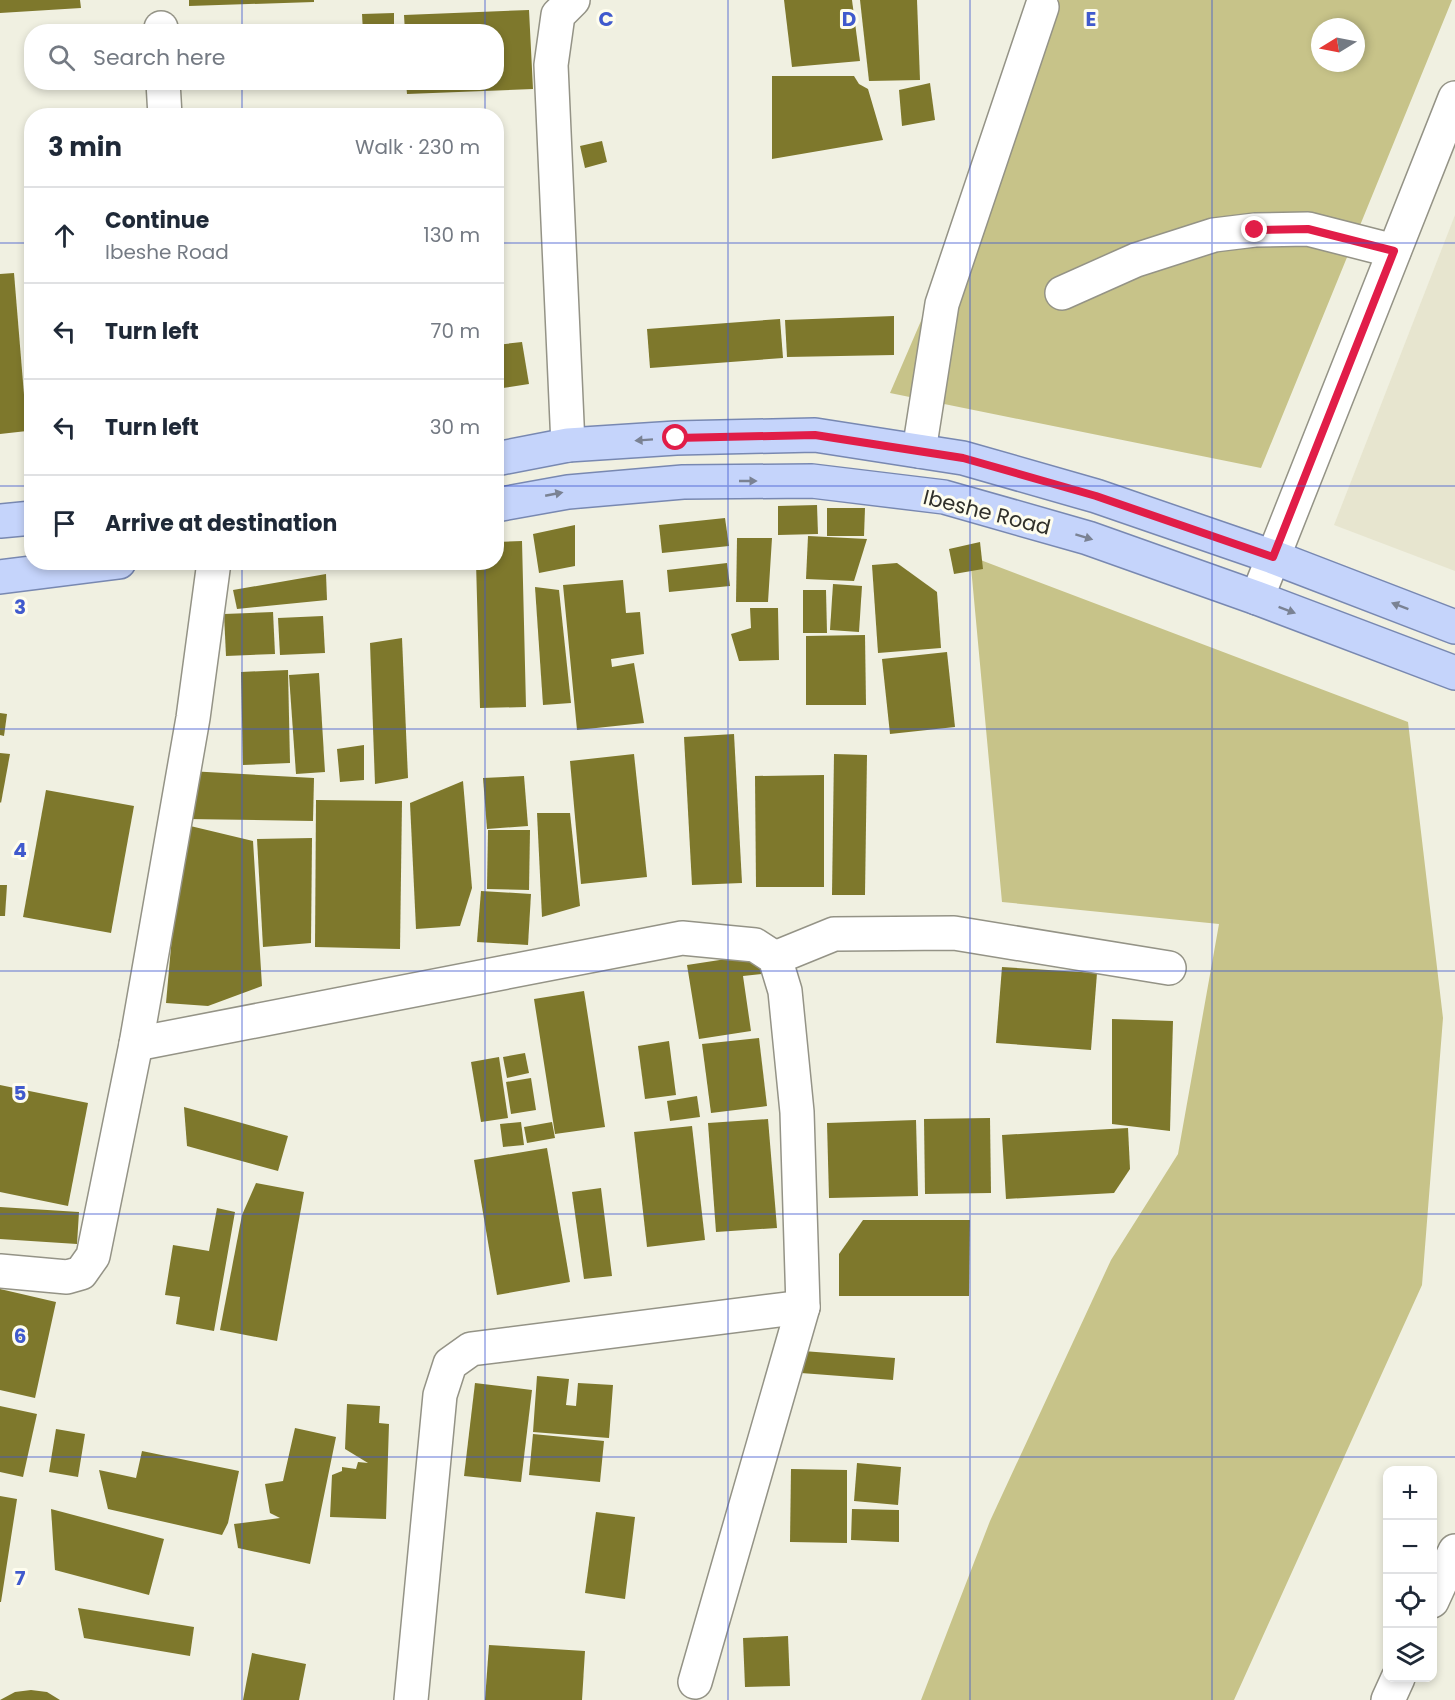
<!DOCTYPE html>
<html lang="en">
<head>
<meta charset="utf-8">
<style>
  body { margin:0; font-family:Poppins,sans-serif; background:#f6f6f7; color:#1f2937 }
  .controls { position:absolute; right:18px; bottom:18px; display:grid; overflow:hidden; border-radius:12px; box-shadow:0 3px 9px #0003 }
  .controls button { width:54px; height:54px; display:grid; place-items:center; padding:0; border:0; border-bottom:2px solid #e0e1e3; background:#fff; color:#1f2937; font:30px sans-serif }
  .compass { position:absolute; left:1311px; top:18px; width:54px; height:54px; border-radius:50%; background:#fff; box-shadow:0 3px 9px #0003; rotate:260deg }
  .stop { position:absolute; width:18px; height:18px; margin:-14px; border:4px solid #e11d48; border-radius:50%; background:#fff }
  .stop.end { background:#e11d48; border-color:#fff; box-shadow:0 2px 6px #0008 }
  .list { margin:0; padding:0; list-style:none }
  h2 { display:flex; justify-content:space-between; align-items:center; height:78px; margin:0; padding:0 24px; font-size:26px }
  h2 small { font-size:20px; font-weight:400; color:#747a83 }
  .list li { display:grid; grid-template-columns:39px 1fr auto; gap:18px; align-items:center; box-sizing:border-box; height:96px; padding:0 24px; border-top:2px solid #e0e1e3 }
  .list b { display:block; font-size:22px; white-space:nowrap }
  .list p { margin:0; font-size:20px; white-space:nowrap; color:#747a83 }
  .list em { font-size:20px; font-style:normal; color:#747a83 }
  .icon { flex:none; width:33px; height:33px; fill:none; stroke:currentColor; stroke-width:2; stroke-linecap:round; stroke-linejoin:round }
  .map { position:relative; flex:none; width:1455px; height:1700px; overflow:hidden }
  .search { position:absolute; background:#fff; box-shadow:0 3px 9px #0003; left:24px; top:24px; width:480px; height:66px; display:flex; align-items:center; gap:15px; box-sizing:border-box; padding:0 21px; border-radius:24px; color:#747a83; font-size:22px }
  .panel { position:absolute; background:#fff; box-shadow:0 3px 9px #0003; left:24px; top:108px; width:480px; height:462px; border-radius:24px }
  .map>svg:first-child { display:block }
  .built { fill:#e7e5cf }
  .green { fill:#c7c389; fill-rule:evenodd }
  .building { fill:#7e782c }
  .lines { fill:none; stroke-linecap:round; stroke-linejoin:round }
  .minor-casing { stroke:#949386; stroke-width:36 }
  .major-casing { stroke:#7888b1; stroke-width:36 }
  .minor { stroke:#fff; stroke-width:33 }
  .major { stroke:#c5d4fb; stroke-width:33 }
  .oneway { fill:#7a8293 }
  .route { stroke:#e11d48; stroke-width:8 }
  .grid { fill:none; stroke:#405acd; stroke-width:1.5; stroke-opacity:0.55 }
  .labels { text-anchor:middle; dominant-baseline:central; stroke-width:6; stroke-linejoin:round; paint-order:stroke }
  .street-label { font-size:21px; fill:#30302b; stroke:#fefdee }
  .grid-label { font-size:20px; text-anchor:middle; font-weight:bold; fill:#405acd; stroke:#fefdee; stroke-width:6; stroke-linejoin:round; paint-order:stroke }
</style>
</head>
<body>
<div class="map">
<svg width="1455" height="1700" viewBox="0 0 1455 1700">
  <rect width="100%" height="100%" fill="#f0f0e1"/>
  <path class="built" d="M 1455,215 L 1455,571 L 1334,525 Z"/>
  <g class="green">
    <path d="M 1059,0 L 1452,0 L 1261,468 L 890,393 ZM 1320,27 L 1356,27 L 1356,63 L 1320,63 Z"/>
    <path d="M 970,556 L 1408,722 L 1443,1018 L 1422,1285 L 1234,1700 L 921,1700 L 990,1521 L 1111,1260 L 1178,1154 L 1219,924 L 1002,902 Z"/>
  </g>
  <g class="building">
    <path d="M 0,0 L 80,0 L 81,8 L 0,13 Z"/>
    <path d="M 189,0 L 314,0 L 314,2 L 189,6 Z"/>
    <path d="M 784,0 L 852,0 L 860,61 L 792,67 Z"/>
    <path d="M 860,0 L 917,0 L 920,80 L 869,81 Z"/>
    <path d="M 529,10 L 533,89 L 407,94 L 406,82 L 496,82 L 496,32 L 405,32 L 404,15 Z"/>
    <path d="M 394,13 L 394,32 L 363,32 L 362,14 Z"/>
    <path d="M 772,76 L 854,76 L 859,84 L 868,89 L 883,140 L 772,159 Z"/>
    <path d="M 930,83 L 935,120 L 902,126 L 899,90 Z"/>
    <path d="M 602,141 L 607,162 L 585,168 L 580,146 Z"/>
    <path d="M 14,273 L 27,431 L 0,434 L 0,274 Z"/>
    <path d="M 894,316 L 894,355 L 787,357 L 785,320 Z"/>
    <path d="M 780,319 L 783,358 L 650,368 L 647,329 Z"/>
    <path d="M 522,342 L 529,384 L 496,389 L 496,345 Z"/>
    <path d="M 817,505 L 818,534 L 778,535 L 778,506 Z"/>
    <path d="M 827,508 L 865,508 L 864,536 L 827,536 Z"/>
    <path d="M 725,518 L 729,546 L 662,553 L 659,525 Z"/>
    <path d="M 575,525 L 575,566 L 539,573 L 533,534 Z"/>
    <path d="M 808,536 L 867,539 L 854,581 L 806,579 Z"/>
    <path d="M 737,538 L 772,538 L 768,602 L 736,602 Z"/>
    <path d="M 522,541 L 526,707 L 480,708 L 476,562 L 496,562 L 496,542 Z"/>
    <path d="M 980,542 L 983,569 L 954,574 L 949,549 Z"/>
    <path d="M 727,563 L 730,586 L 669,592 L 667,570 Z"/>
    <path d="M 897,563 L 937,592 L 941,648 L 878,653 L 872,565 Z"/>
    <path d="M 326,574 L 327,600 L 237,609 L 233,590 Z"/>
    <path d="M 623,580 L 626,613 L 640,612 L 644,654 L 611,659 L 612,667 L 634,663 L 644,723 L 577,730 L 563,585 Z"/>
    <path d="M 833,584 L 862,586 L 859,632 L 830,630 Z"/>
    <path d="M 535,587 L 559,590 L 571,703 L 543,705 Z"/>
    <path d="M 803,590 L 826,590 L 827,633 L 803,633 Z"/>
    <path d="M 750,608 L 778,608 L 779,660 L 739,661 L 731,634 L 751,628 Z"/>
    <path d="M 273,612 L 275,654 L 226,656 L 224,614 Z"/>
    <path d="M 323,616 L 325,653 L 280,655 L 278,618 Z"/>
    <path d="M 865,635 L 866,705 L 806,705 L 806,636 Z"/>
    <path d="M 402,638 L 408,778 L 375,784 L 370,643 Z"/>
    <path d="M 947,652 L 955,727 L 890,734 L 882,659 Z"/>
    <path d="M 288,670 L 290,763 L 243,765 L 241,672 Z"/>
    <path d="M 319,673 L 325,772 L 296,774 L 289,675 Z"/>
    <path d="M 0,713 L 7,714 L 4,736 L 0,735 Z"/>
    <path d="M 734,734 L 742,883 L 692,885 L 684,737 Z"/>
    <path d="M 364,745 L 364,780 L 340,782 L 337,749 Z"/>
    <path d="M 0,753 L 10,754 L 1,803 L 0,802 Z"/>
    <path d="M 634,754 L 647,877 L 581,884 L 570,761 Z"/>
    <path d="M 834,754 L 867,755 L 865,895 L 832,895 Z"/>
    <path d="M 189,771 L 314,778 L 313,821 L 187,819 Z"/>
    <path d="M 824,775 L 824,887 L 756,887 L 755,776 Z"/>
    <path d="M 524,776 L 528,826 L 487,829 L 483,778 Z"/>
    <path d="M 463,781 L 472,888 L 460,926 L 416,929 L 410,803 Z"/>
    <path d="M 46,790 L 134,806 L 111,933 L 23,917 Z"/>
    <path d="M 316,800 L 402,801 L 400,949 L 315,947 Z"/>
    <path d="M 537,813 L 570,813 L 580,906 L 542,917 Z"/>
    <path d="M 182,824 L 253,841 L 262,986 L 208,1006 L 166,1003 Z"/>
    <path d="M 488,830 L 530,830 L 529,890 L 487,889 Z"/>
    <path d="M 312,838 L 311,943 L 263,947 L 257,839 Z"/>
    <path d="M 0,885 L 7,885 L 5,916 L 0,916 Z"/>
    <path d="M 481,891 L 531,894 L 528,945 L 477,942 Z"/>
    <path d="M 765,953 L 770,973 L 743,976 L 751,1031 L 699,1039 L 687,965 Z"/>
    <path d="M 1002,967 L 1097,973 L 1091,1050 L 996,1043 Z"/>
    <path d="M 584,991 L 605,1127 L 555,1134 L 534,999 Z"/>
    <path d="M 1112,1019 L 1173,1021 L 1170,1131 L 1112,1124 Z"/>
    <path d="M 759,1038 L 767,1106 L 711,1113 L 702,1044 Z"/>
    <path d="M 669,1041 L 676,1095 L 645,1099 L 638,1046 Z"/>
    <path d="M 525,1053 L 529,1073 L 507,1078 L 503,1057 Z"/>
    <path d="M 499,1057 L 508,1118 L 481,1122 L 471,1062 Z"/>
    <path d="M 531,1078 L 536,1110 L 511,1114 L 506,1082 Z"/>
    <path d="M 0,1085 L 88,1103 L 68,1206 L 0,1192 Z"/>
    <path d="M 697,1096 L 700,1117 L 670,1121 L 667,1101 Z"/>
    <path d="M 184,1107 L 288,1136 L 278,1171 L 187,1146 Z"/>
    <path d="M 990,1118 L 991,1193 L 925,1194 L 924,1119 Z"/>
    <path d="M 768,1119 L 777,1228 L 716,1232 L 708,1123 Z"/>
    <path d="M 916,1120 L 918,1196 L 829,1198 L 827,1123 Z"/>
    <path d="M 521,1122 L 524,1145 L 503,1147 L 500,1124 Z"/>
    <path d="M 552,1122 L 555,1138 L 527,1143 L 524,1127 Z"/>
    <path d="M 692,1126 L 705,1240 L 647,1247 L 634,1132 Z"/>
    <path d="M 1128,1128 L 1130,1169 L 1114,1193 L 1006,1199 L 1002,1135 Z"/>
    <path d="M 547,1148 L 570,1282 L 497,1295 L 474,1160 Z"/>
    <path d="M 256,1183 L 304,1192 L 277,1341 L 220,1330 L 242,1215 Z"/>
    <path d="M 601,1188 L 612,1276 L 584,1279 L 572,1192 Z"/>
    <path d="M 0,1207 L 79,1212 L 77,1244 L 0,1239 Z"/>
    <path d="M 217,1208 L 235,1212 L 214,1331 L 176,1324 L 180,1297 L 165,1295 L 173,1245 L 209,1251 Z"/>
    <path d="M 863,1220 L 970,1220 L 969,1296 L 839,1296 L 839,1254 Z"/>
    <path d="M 0,1289 L 56,1302 L 35,1398 L 0,1390 Z"/>
    <path d="M 803,1351 L 895,1358 L 893,1380 L 801,1373 Z"/>
    <path d="M 537,1376 L 569,1379 L 566,1405 L 576,1406 L 578,1383 L 613,1385 L 609,1438 L 533,1432 Z"/>
    <path d="M 475,1383 L 532,1390 L 521,1482 L 464,1476 Z"/>
    <path d="M 347,1404 L 380,1406 L 379,1423 L 389,1424 L 386,1519 L 330,1517 L 332,1475 L 342,1471 L 342,1467 L 356,1469 L 358,1462 L 368,1463 L 345,1449 Z"/>
    <path d="M 0,1406 L 37,1414 L 23,1477 L 0,1472 Z"/>
    <path d="M 295,1428 L 336,1437 L 310,1564 L 238,1548 L 234,1524 L 280,1518 L 270,1513 L 265,1484 L 283,1481 Z"/>
    <path d="M 56,1429 L 85,1434 L 78,1477 L 49,1472 Z"/>
    <path d="M 533,1434 L 604,1441 L 600,1482 L 529,1475 Z"/>
    <path d="M 142,1451 L 239,1471 L 228,1523 L 222,1535 L 108,1509 L 99,1470 L 136,1478 Z"/>
    <path d="M 857,1463 L 901,1467 L 898,1505 L 854,1501 Z"/>
    <path d="M 791,1469 L 847,1470 L 847,1543 L 790,1542 Z"/>
    <path d="M 0,1496 L 17,1499 L 1,1602 L 0,1602 Z"/>
    <path d="M 51,1509 L 164,1539 L 149,1595 L 55,1570 Z"/>
    <path d="M 852,1509 L 899,1510 L 899,1542 L 851,1540 Z"/>
    <path d="M 596,1512 L 635,1517 L 625,1599 L 585,1593 Z"/>
    <path d="M 78,1608 L 194,1627 L 190,1656 L 84,1638 Z"/>
    <path d="M 788,1636 L 790,1686 L 745,1687 L 743,1638 Z"/>
    <path d="M 489,1645 L 585,1651 L 582,1700 L 485,1700 Z"/>
    <path d="M 252,1653 L 306,1664 L 299,1700 L 243,1700 Z"/>
    <path d="M 31,1690 L 47,1692 L 60,1700 L 0,1700 L 15,1692 Z"/>
  </g>
  <g class="lines">
    <defs>
      <g id="minor">
        <path d="M 161,28 L 161,32"/>
        <path d="M 163,82 L 165,116"/>
        <path d="M 1062,293 L 1136,260 L 1214,235 L 1255,230 L 1308,229 L 1394,251"/>
        <path d="M 568,445 L 551,65 L 558,15 L 573,0"/>
        <path d="M 919,451 L 942,304 L 1042,7"/>
        <path d="M 1257,598 L 1455,98"/>
        <path d="M 775,958 L 834,934 L 954,933 L 1169,968"/>
        <path d="M 136,1044 L 682,938 L 755,945 L 775,958 L 785,991 L 797,1112 L 803,1307 L 695,1682"/>
        <path d="M 0,1271 L 67,1277 L 81,1273 L 93,1256 L 136,1044 L 193,718 L 214,562"/>
        <path d="M 1432,1601 L 1455,1551"/>
        <path d="M 411,1700 L 440,1395 L 450,1364 L 471,1349 L 803,1307"/>
        <path d="M 1388,1700 L 1398,1678"/>
      </g>
      <g id="major">
        <path d="M 496,459 L 568,445 L 676,438 L 815,435 L 963,458 L 1096,496 L 1273,557 L 1455,627"/>
        <path d="M 496,505 L 568,492 L 683,482 L 812,481 L 944,497 L 1088,538 L 1257,598 L 1455,673"/>
        <path d="M 0,521 L 32,518"/>
        <path d="M 0,577 L 119,562"/>
      </g>
    </defs>
    <use href="#minor" class="minor-casing"/>
    <use href="#major" class="major-casing"/>
    <use href="#minor" class="minor"/>
    <use href="#major" class="major"/>
  </g>
  <defs><path id="oneway-solid" d="M-6-.8H1V-3.2L6.5 0L1 3.2V.8H-6Z" transform="scale(1.5)"/></defs>
  <g class="oneway">
    <use href="#oneway-solid" transform="translate(644 440) rotate(176)"/>
    <use href="#oneway-solid" transform="translate(748 481)"/>
    <use href="#oneway-solid" transform="translate(554 494) rotate(-11)"/>
    <use href="#oneway-solid" transform="translate(1084 537) rotate(17)"/>
    <use href="#oneway-solid" transform="translate(1400 606) rotate(-159)"/>
    <use href="#oneway-solid" transform="translate(1287 610) rotate(21)"/>
  </g>
  <g class="lines">
    <path class="route" d="M 676,438 L 815,435 L 963,458 L 1096,496 L 1273,557 L 1394,251 L 1308,229 L 1255,230"/>
  </g>
  <path class="grid" d="M 242,0 L 242,32M 485,0 L 485,32M 728,0 L 728,1700M 970,0 L 970,1700M 1212,0 L 1212,1700M 242,82 L 242,116M 485,82 L 485,116M 0,243 L 32,243M 496,243 L 1455,243M 0,486 L 32,486M 496,486 L 1455,486M 242,562 L 242,1700M 485,562 L 485,1700M 0,729 L 1455,729M 0,971 L 1455,971M 0,1214 L 1455,1214M 0,1457 L 1455,1457"/>
  <g class="labels">
    <g class="street-label">
      <text transform="translate(987 512) rotate(14)">Ibeshe Road</text>
    </g>
  </g>
  <g class="grid-label">
    <text x="606" y="26">C</text>
    <text x="849" y="26">D</text>
    <text x="1091" y="26">E</text>
    <text x="20" y="614">3</text>
    <text x="20" y="857">4</text>
    <text x="20" y="1100">5</text>
    <text x="20" y="1343">6</text>
    <text x="20" y="1585">7</text>
  </g>
</svg>
<div class="controls">
<button>+</button>
<button>−</button>
<button><svg class="icon" aria-label="locate" viewBox="0 0 24 24"><circle cx="12" cy="12" r="6"/><path d="M12 2v4M12 18v4M2 12h4M18 12h4"/></svg></button>
<button><svg class="icon" aria-label="layers" viewBox="0 0 24 24"><path d="M12 4l9 5-9 5-9-5zM3 14l9 5 9-5"/></svg></button>
</div>
<svg class="compass" viewBox="-18 -18 36 36"><path d="M0-13l5 13h-10z" fill="#e53935"/><path d="M0 13l5-13h-10z" fill="#747a83"/></svg>
<div class="stop" style="left:676px;top:438px"></div>
<div class="stop end" style="left:1255px;top:230px"></div>
<div class="search"><svg class="icon" aria-label="search" viewBox="0 0 24 24"><circle cx="10" cy="10" r="6"/><path d="M15 15l6 6"/></svg>Search here</div>
<section class="panel">
<h2>3 min<small>Walk · 230 m</small></h2>
<ul class="list">
<li><svg class="icon" aria-label="ahead" viewBox="0 0 24 24"><path d="M12 20V5M6 11l6-6 6 6"/></svg><div><b>Continue</b><p>Ibeshe Road</p></div><em>130 m</em></li>
<li><svg class="icon" aria-label="left" viewBox="0 0 24 24"><path d="M17 20v-9H6M10 6l-5 5 5 5"/></svg><div><b>Turn left</b></div><em>70 m</em></li>
<li><svg class="icon" aria-label="left" viewBox="0 0 24 24"><path d="M17 20v-9H6M10 6l-5 5 5 5"/></svg><div><b>Turn left</b></div><em>30 m</em></li>
<li><svg class="icon" aria-label="arrive" viewBox="0 0 24 24"><path d="M6 21V4h12l-3 4 3 4H6"/></svg><div><b>Arrive at destination</b></div></li>
</ul>
</section>
</div>
</body>
</html>
